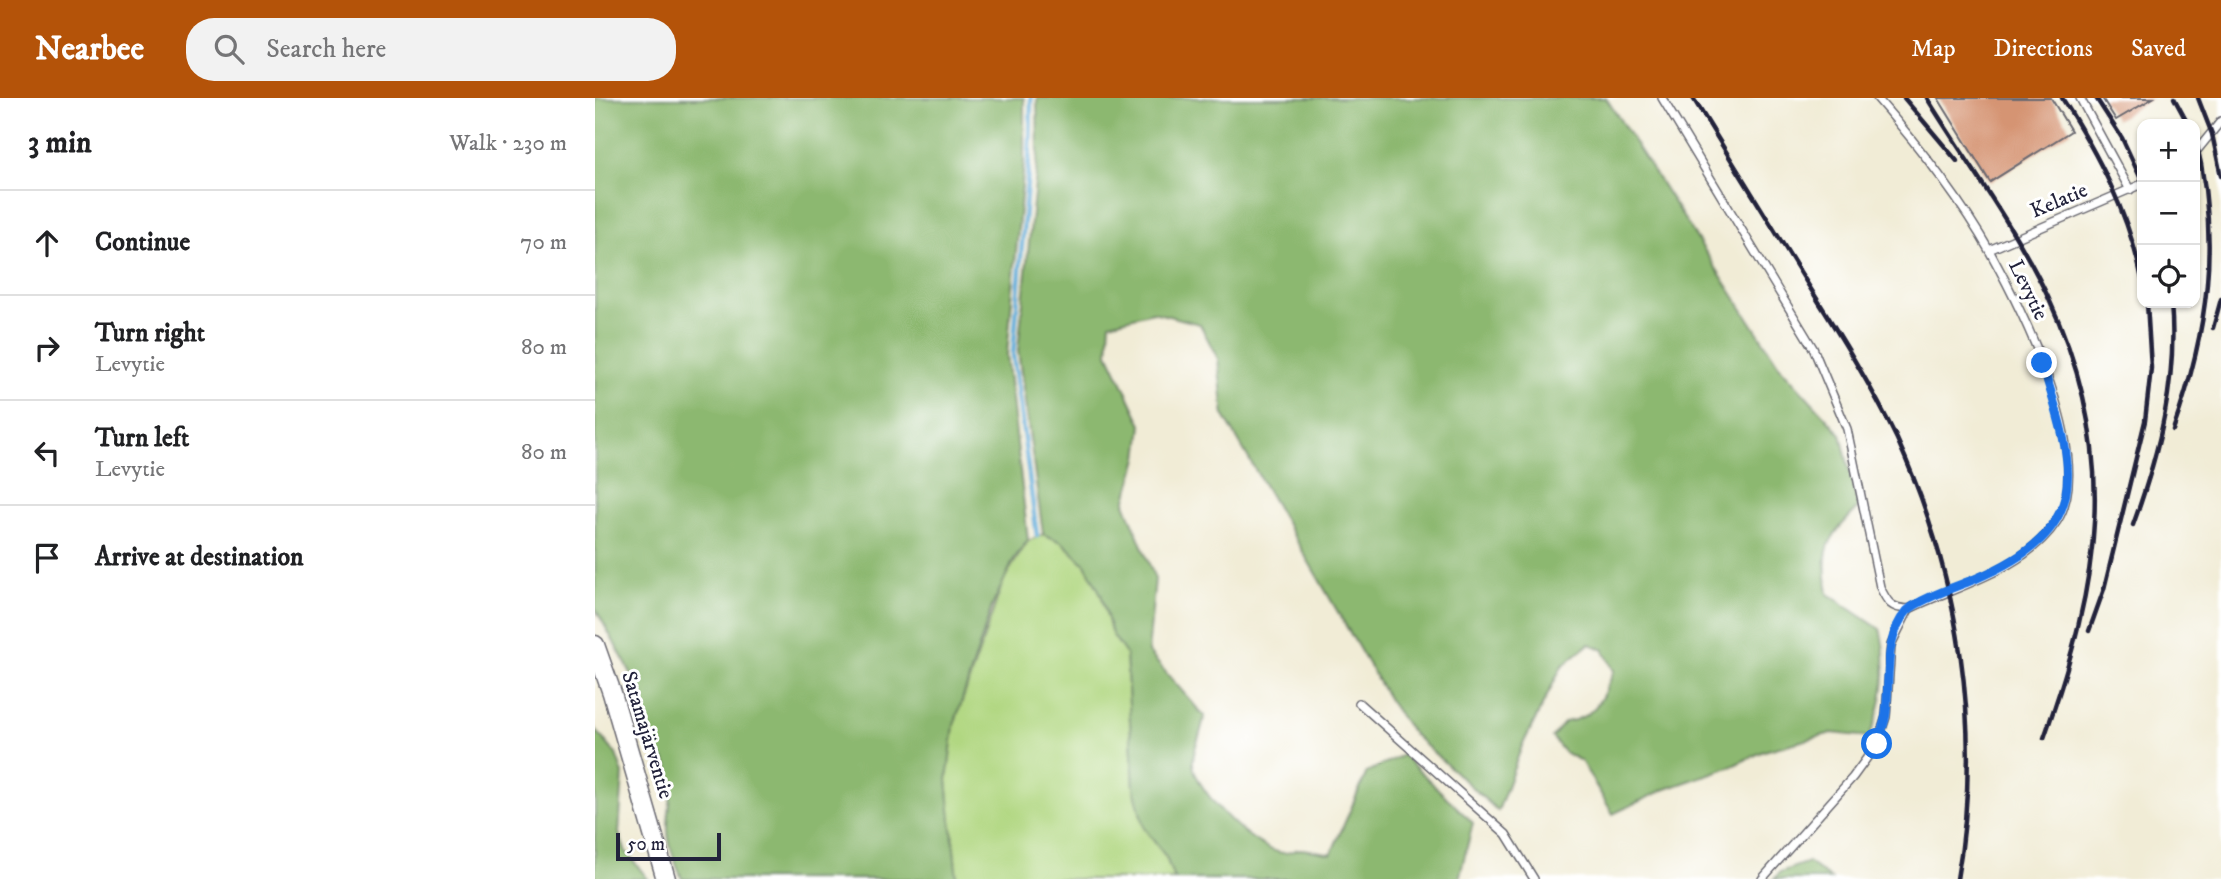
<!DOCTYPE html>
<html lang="en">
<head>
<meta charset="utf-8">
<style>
  body { margin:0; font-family:"IM FELL DW Pica",serif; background:#f2f2f2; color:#202124 }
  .controls { position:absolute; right:21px; top:21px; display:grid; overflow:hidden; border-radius:14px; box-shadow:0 2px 5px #0004 }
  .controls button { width:63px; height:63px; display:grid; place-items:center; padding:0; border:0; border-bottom:2px solid #e0e0e0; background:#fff; color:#202124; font:35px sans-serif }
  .scale { position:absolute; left:21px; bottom:18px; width:105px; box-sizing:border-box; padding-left:7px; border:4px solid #22223b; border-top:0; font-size:19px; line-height:24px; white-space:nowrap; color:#22223b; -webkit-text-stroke:5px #fff; paint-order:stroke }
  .stop { position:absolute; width:21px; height:21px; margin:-16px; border:5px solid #1a73e8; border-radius:50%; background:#fff }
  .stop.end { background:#1a73e8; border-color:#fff; box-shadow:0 2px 7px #0008 }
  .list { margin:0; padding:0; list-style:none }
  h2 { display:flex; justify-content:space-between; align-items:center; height:91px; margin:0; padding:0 28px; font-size:30px }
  h2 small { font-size:23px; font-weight:400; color:#757577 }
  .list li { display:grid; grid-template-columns:46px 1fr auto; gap:21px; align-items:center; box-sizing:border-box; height:105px; padding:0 28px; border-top:2px solid #e0e0e0 }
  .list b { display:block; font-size:26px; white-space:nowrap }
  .list p { margin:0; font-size:23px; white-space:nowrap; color:#757577 }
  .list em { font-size:23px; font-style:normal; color:#757577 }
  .icon { flex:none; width:38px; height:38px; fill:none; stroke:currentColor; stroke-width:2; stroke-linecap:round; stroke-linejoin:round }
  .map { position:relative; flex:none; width:1626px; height:781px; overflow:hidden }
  header { display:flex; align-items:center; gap:42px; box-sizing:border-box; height:98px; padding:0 35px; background:#b45309; color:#fff }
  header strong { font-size:33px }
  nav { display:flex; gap:38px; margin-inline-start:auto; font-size:24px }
  .search { width:490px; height:63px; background:#f2f2f2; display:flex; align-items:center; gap:18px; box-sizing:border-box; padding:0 24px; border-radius:28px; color:#757577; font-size:26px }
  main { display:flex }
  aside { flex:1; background:#fff }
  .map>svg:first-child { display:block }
  .green { fill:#b1d781; stroke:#6a7c5e; stroke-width:2 }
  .forest { fill:#8cb86f; stroke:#576d55; stroke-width:2 }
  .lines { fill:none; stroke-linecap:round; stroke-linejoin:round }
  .stream { stroke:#63afdc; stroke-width:4.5 }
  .building { fill:#d59473 }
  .service-casing { stroke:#6a6971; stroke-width:10 }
  .tertiary-casing { stroke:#6a6971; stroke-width:21 }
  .service { stroke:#fff; stroke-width:7 }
  .tertiary { stroke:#fff; stroke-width:18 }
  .rail { stroke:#22223b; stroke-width:4.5 }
  .route { stroke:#1a73e8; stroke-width:9 }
  .labels { text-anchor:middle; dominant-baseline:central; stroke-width:6; stroke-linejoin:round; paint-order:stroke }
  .street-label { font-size:21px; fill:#22223b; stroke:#fff }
</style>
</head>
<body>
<header>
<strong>Nearbee</strong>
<div class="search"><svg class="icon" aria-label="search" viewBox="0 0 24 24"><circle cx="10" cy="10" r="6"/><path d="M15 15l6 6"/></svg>Search here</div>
<nav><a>Map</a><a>Directions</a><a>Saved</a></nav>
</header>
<main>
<aside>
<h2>3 min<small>Walk · 230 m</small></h2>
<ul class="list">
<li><svg class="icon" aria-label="ahead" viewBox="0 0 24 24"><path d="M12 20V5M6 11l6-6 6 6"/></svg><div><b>Continue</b></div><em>70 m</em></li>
<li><svg class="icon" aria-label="right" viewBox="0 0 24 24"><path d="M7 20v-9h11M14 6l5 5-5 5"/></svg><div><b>Turn right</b><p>Levytie</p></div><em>80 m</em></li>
<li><svg class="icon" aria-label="left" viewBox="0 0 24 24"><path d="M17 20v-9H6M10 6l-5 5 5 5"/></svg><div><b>Turn left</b><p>Levytie</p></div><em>80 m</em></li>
<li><svg class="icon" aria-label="arrive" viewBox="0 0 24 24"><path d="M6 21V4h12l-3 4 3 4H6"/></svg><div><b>Arrive at destination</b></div></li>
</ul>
</aside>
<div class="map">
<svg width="1626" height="781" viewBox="0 0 1626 781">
  <rect width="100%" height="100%" fill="#fff"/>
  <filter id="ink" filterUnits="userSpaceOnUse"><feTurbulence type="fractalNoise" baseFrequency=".0143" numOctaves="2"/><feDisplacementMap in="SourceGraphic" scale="14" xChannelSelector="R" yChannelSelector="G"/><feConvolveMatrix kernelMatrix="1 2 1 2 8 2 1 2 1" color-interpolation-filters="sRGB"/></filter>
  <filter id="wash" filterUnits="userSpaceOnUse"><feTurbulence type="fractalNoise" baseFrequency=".00686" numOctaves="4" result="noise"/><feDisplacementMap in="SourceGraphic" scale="28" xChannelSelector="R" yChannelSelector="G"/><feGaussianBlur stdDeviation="1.57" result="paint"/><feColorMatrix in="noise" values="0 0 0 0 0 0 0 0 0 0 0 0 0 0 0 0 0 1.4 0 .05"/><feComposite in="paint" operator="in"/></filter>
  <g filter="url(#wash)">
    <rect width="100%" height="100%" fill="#f1ecd6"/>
    <path class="green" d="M 448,436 L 467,444 L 490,466 L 506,496 L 517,536 L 531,556 L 539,690 L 549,730 L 571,759 L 579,781 L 362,781 L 352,682 L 359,627 L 409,481 L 433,443 Z"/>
    <g class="forest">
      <path d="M 0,0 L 429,0 L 429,63 L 412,257 L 433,442 L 419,461 L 397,508 L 359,627 L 352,682 L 362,781 L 87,781 C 81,766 72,745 73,729 C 73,711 79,694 75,676 C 72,656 51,649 45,632 C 41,621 49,607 47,595 L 0,510 Z"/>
      <path d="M 442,0 L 1011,0 L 1185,269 L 1246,336 L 1263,410 C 1230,443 1227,451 1233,496 L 1285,531 C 1294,565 1289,607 1274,639 L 1237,635 L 1169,653 L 1137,668 L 1068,692 L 1018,716 L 986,663 L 969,654 L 957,639 L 970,624 C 1001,620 1008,599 1019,573 L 1008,551 L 994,546 L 967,568 L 927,648 L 903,713 L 817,635 L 794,602 L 629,318 L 623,261 L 605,226 L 558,214 L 515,225 L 513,255 L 547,327 L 543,360 L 530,405 L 560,481 L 553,554 L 609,618 C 608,634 597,650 598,666 C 601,694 659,752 688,755 C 693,756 698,752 704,751 C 714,751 726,754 736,756 L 772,674 L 808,657 L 878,725 L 864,781 L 579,781 L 571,759 L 549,730 L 539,690 L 531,556 L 517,536 L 506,496 L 490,466 L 467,444 L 448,436 L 423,253 L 443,55 Z"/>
      <path d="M 0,631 L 21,656 L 28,676 L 24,735 L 30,752 L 53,781 L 0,781 Z"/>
      <path d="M 1213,764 L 1236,781 L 1179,781 L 1185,774 Z"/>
    </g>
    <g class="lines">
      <path class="stream" d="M 436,0 L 435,49 L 418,257 L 442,438"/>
    </g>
    <g id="blocks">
      <g class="building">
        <path d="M 1343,0 L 1456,0 L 1476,33 L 1395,84 Z"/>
        <path d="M 1507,0 L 1558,0 L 1521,22 Z"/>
      </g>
    </g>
  </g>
  <g filter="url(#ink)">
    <use href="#blocks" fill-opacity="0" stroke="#6a6971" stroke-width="2"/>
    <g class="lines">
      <defs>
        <g id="service">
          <path d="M 1067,0 L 1218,250 L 1252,331 L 1285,489 C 1292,504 1296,511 1314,511 C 1363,487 1430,472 1462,423 C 1502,361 1427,212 1395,154 C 1365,101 1322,46 1282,0"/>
          <path d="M 1485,0 L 1535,92"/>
          <path d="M 1600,55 L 1626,23"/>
          <path d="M 1394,152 L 1547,86"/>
          <path d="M 764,605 L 911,736 L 939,781"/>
          <path d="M 1167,781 L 1258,679 L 1282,646 L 1291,619 L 1296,547 L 1314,511"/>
        </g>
        <path id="tertiary" d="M 0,547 L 17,595 L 71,781"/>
      </defs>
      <use href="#service" class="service-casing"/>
      <use href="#tertiary" class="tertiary-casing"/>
      <use href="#service" class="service"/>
      <use href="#tertiary" class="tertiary"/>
      <g class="rail">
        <path d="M 1098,0 C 1136,62 1174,123 1212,185 C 1244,236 1276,287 1302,341 C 1364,477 1389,633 1362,781"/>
        <path d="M 1309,0 L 1362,63"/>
        <path d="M 1332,0 C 1372,65 1420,129 1453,199 C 1526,355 1505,483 1449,640"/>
        <path d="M 1467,0 C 1504,58 1533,114 1547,181"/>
        <path d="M 1501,0 L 1527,40 L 1547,83"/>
        <path d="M 1579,0 L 1593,26"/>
        <path d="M 1603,0 L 1617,36 L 1626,78"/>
        <path d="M 1618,230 L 1626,201"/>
        <path d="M 1578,332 C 1613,234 1626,141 1600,39"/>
        <path d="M 1538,427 C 1564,355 1583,281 1576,205"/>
        <path d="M 1494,533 L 1509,491 L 1550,323 L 1556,270 L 1552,205"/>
      </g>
    </g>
  </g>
  <g class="lines" filter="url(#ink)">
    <path class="route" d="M 1282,646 C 1285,636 1290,625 1291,615 C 1295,582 1288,540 1312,513 C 1324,501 1363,488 1380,481 C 1501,430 1480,371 1447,265"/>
  </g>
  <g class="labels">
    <g class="street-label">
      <text transform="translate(1464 103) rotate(-23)">Kelatie</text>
      <text transform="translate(1433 192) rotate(64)">Levytie</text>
      <text transform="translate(52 637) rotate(73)">Satamajärventie</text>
    </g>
  </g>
</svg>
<div class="controls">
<button>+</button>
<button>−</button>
<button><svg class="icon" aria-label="locate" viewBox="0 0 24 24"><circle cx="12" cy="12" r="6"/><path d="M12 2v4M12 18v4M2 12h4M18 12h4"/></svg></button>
</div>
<div class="scale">50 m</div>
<div class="stop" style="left:1282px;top:646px"></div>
<div class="stop end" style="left:1447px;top:265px"></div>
</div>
</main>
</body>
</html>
